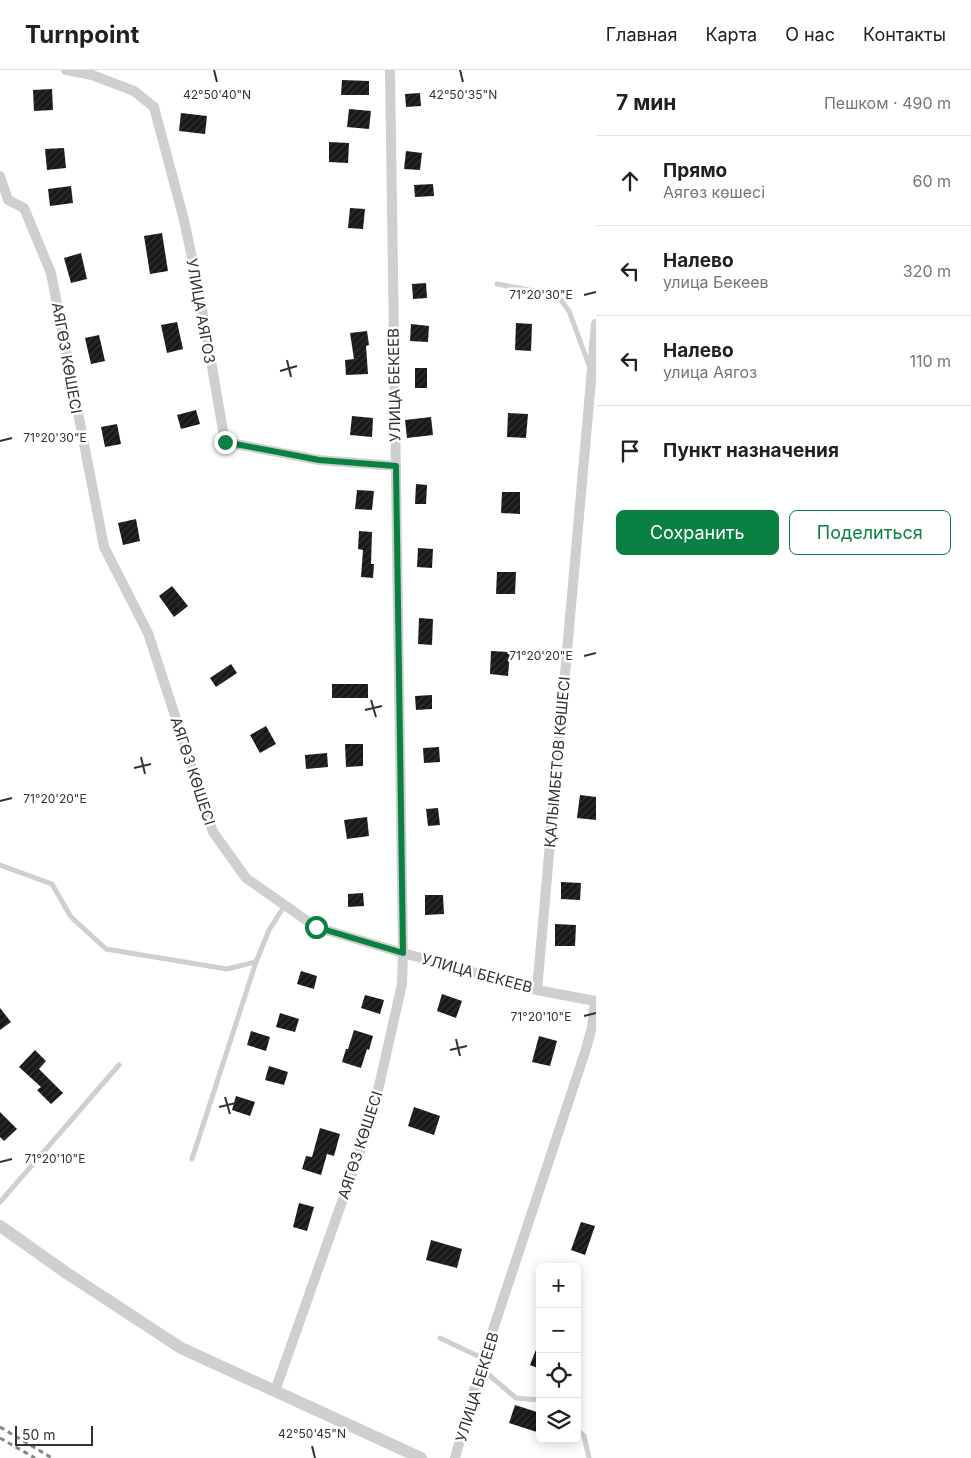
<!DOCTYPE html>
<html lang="ru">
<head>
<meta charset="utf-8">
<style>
  body { margin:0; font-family:Inter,sans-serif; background:#f2f2f2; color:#202124 }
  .controls { position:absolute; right:15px; bottom:15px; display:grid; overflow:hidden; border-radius:8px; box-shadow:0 2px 12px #0003 }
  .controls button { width:45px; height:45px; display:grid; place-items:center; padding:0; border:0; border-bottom:1px solid #e0e0e0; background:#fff; color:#202124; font:25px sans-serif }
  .scale { position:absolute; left:15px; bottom:12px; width:78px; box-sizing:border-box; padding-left:5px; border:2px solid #323232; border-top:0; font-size:14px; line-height:18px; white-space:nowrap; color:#323232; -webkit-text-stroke:4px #fff; paint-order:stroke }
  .stop { position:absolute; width:15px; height:15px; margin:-11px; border:4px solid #0b8043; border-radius:50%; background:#fff }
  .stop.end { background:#0b8043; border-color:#fff; box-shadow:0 1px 5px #0008 }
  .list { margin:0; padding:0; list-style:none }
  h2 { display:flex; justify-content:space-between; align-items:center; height:65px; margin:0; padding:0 20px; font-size:21px }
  h2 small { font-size:16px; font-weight:400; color:#757577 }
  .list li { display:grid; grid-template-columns:32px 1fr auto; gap:15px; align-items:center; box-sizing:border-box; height:90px; padding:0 20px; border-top:1px solid #e0e0e0 }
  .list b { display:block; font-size:19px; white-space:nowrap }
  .list p { margin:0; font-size:16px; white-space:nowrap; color:#757577 }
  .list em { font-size:16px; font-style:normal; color:#757577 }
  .actions { display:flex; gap:10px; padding:15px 20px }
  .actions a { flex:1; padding:11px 0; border:1px solid #0b8043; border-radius:8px; text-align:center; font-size:18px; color:#0b8043 }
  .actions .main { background:#0b8043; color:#fff }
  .icon { flex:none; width:28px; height:28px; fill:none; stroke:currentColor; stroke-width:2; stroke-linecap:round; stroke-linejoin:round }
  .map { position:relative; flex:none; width:596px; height:1388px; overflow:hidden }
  header { display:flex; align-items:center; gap:30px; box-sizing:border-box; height:70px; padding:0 25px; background:#fff; border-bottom:1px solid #e0e0e0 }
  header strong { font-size:24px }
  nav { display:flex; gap:28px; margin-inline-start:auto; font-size:18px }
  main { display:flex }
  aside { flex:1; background:#fff }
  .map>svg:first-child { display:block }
  .building { fill:url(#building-hatch) }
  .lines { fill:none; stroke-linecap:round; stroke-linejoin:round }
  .service { stroke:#cfcfcf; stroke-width:5 }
  .minor { stroke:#cfcfcf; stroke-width:10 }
  .tertiary { stroke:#cfcfcf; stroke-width:12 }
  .rail { stroke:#878787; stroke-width:3; stroke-dasharray:5 4; stroke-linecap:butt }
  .route { stroke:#0b8043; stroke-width:6 }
  .ticks { fill:none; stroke:#323232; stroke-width:2 }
  .labels { text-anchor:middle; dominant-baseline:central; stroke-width:5; stroke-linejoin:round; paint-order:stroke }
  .street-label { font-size:15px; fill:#323232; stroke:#fff }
  .ticks-label { font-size:12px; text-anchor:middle; fill:#323232; stroke:#fff; stroke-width:5; stroke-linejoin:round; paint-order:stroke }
</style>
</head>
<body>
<header>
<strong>Turnpoint</strong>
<nav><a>Главная</a><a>Карта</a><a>О нас</a><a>Контакты</a></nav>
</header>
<main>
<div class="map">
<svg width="596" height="1388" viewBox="0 0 596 1388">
  <defs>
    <pattern id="building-hatch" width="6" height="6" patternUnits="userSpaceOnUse" patternTransform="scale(1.25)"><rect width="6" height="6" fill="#191919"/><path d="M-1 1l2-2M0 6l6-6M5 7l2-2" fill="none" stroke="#323232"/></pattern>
  </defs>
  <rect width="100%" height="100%" fill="#fff"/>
  <g class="building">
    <path d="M 342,10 L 369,11 L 369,25 L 341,25 Z"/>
    <path d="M 52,19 L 53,40 L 34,41 L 33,20 Z"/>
    <path d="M 420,23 L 421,36 L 406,37 L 405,24 Z"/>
    <path d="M 349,39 L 371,41 L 369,59 L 347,57 Z"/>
    <path d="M 181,43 L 207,46 L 205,64 L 179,61 Z"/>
    <path d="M 329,72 L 349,73 L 348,93 L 329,92 Z"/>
    <path d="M 64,78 L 66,98 L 47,100 L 45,79 Z"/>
    <path d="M 406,81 L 422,83 L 420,100 L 404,99 Z"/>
    <path d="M 433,114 L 434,126 L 415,127 L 414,115 Z"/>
    <path d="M 71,116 L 73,133 L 50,136 L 48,119 Z"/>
    <path d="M 350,138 L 365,139 L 363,159 L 348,158 Z"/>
    <path d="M 162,163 L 168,201 L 150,204 L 144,166 Z"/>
    <path d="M 81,183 L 87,209 L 71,213 L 64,188 Z"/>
    <path d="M 426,213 L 427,228 L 413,229 L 412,214 Z"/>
    <path d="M 177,252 L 183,279 L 167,283 L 161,255 Z"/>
    <path d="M 516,253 L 532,254 L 531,281 L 515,280 Z"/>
    <path d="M 411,254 L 429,256 L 428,272 L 410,271 Z"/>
    <path d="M 367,261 L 369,275 L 366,276 L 368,304 L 346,305 L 345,290 L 354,289 L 350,263 Z"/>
    <path d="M 99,265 L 105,291 L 91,294 L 85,268 Z"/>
    <rect x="415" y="298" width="12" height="20"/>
    <path d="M 196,340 L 200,354 L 181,359 L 177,345 Z"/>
    <path d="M 508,343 L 528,344 L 526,368 L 507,367 Z"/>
    <path d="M 352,346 L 373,348 L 372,367 L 350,365 Z"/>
    <path d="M 431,347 L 433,365 L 407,368 L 405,350 Z"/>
    <path d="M 117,354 L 121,374 L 105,377 L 101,357 Z"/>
    <path d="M 416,414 L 427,415 L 426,434 L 415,434 Z"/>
    <path d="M 357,420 L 374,421 L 372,440 L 355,439 Z"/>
    <path d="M 502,422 L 520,422 L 520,444 L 501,443 Z"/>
    <path d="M 136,449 L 140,471 L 123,475 L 118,453 Z"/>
    <path d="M 359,461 L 372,462 L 371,494 L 374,494 L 373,508 L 361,507 L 363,480 L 358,479 Z"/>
    <path d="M 418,478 L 433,479 L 432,498 L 417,497 Z"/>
    <path d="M 497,502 L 516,502 L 515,524 L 496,524 Z"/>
    <path d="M 172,516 L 188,536 L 174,547 L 159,526 Z"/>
    <path d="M 419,548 L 433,549 L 432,575 L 418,574 Z"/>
    <path d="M 491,581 L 510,582 L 508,606 L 490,604 Z"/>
    <path d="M 231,594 L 237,603 L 216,617 L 210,608 Z"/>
    <rect x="332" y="614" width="36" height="14"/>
    <path d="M 432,625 L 432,639 L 416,640 L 415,626 Z"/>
    <path d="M 266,656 L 276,674 L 260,683 L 250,665 Z"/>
    <path d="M 345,674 L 363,674 L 363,696 L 346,697 Z"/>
    <path d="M 439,677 L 440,692 L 424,693 L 423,678 Z"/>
    <path d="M 327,683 L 328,697 L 306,699 L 305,685 Z"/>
    <path d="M 580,725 L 596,727 L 596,750 L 577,748 Z"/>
    <path d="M 438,738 L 440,755 L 428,756 L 426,739 Z"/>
    <path d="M 367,747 L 369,766 L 347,769 L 344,750 Z"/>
    <path d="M 561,812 L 581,813 L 580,830 L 561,829 Z"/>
    <path d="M 363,823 L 364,836 L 348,837 L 348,824 Z"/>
    <path d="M 425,825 L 443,825 L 444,844 L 425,845 Z"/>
    <path d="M 555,854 L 576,855 L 575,876 L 555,876 Z"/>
    <path d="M 301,901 L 317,906 L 314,919 L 297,914 Z"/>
    <path d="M 442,924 L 462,931 L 456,948 L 437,941 Z"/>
    <path d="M 365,925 L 384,930 L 380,944 L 361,938 Z"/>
    <path d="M 0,938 L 11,952 L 0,960 Z"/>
    <path d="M 280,943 L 299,949 L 295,962 L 276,957 Z"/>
    <path d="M 354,960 L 373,966 L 369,980 L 367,979 L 361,998 L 342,992 L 346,979 L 348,979 Z"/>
    <path d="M 251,961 L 270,967 L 266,981 L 247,975 Z"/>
    <path d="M 539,966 L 557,971 L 550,996 L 532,992 Z"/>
    <path d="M 35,980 L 46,991 L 39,999 L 63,1023 L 51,1034 L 37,1020 L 41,1017 L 19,997 Z"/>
    <path d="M 269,996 L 288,1002 L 284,1015 L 265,1010 Z"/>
    <path d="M 236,1026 L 255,1032 L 250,1046 L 232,1040 Z"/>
    <path d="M 414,1037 L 440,1046 L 434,1065 L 408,1056 Z"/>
    <path d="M 0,1042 L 17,1059 L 4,1071 L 0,1067 Z"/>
    <path d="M 320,1058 L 340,1064 L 334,1086 L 327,1084 L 321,1105 L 302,1099 L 306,1086 L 312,1087 Z"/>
    <path d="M 299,1133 L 314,1137 L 307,1161 L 293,1157 Z"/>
    <path d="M 581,1152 L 595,1156 L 585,1185 L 571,1180 Z"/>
    <path d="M 431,1170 L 462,1179 L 457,1198 L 426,1190 Z"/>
    <path d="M 539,1272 L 540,1272 L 540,1299 L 530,1295 Z"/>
    <path d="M 515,1335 L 540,1343 L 540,1363 L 509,1353 Z"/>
  </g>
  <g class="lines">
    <g class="service">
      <path d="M 497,214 L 557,225 L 569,241 L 590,298"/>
      <path d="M 0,795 L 52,814 L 71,847 L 106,879 L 227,899 L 256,892"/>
      <path d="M 192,1089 L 256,892 L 269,860 L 285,835"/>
      <path d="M 0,1132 L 119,995"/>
      <path d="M 440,1268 L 484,1289"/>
      <path d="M 479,1302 L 489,1305 L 516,1328 L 540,1330"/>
      <path d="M 577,1359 L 584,1366 L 589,1388"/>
    </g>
    <g class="minor">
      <path d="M 66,0 L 92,5 L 134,21 L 154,37 L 184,150 L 198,216 L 225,372 L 319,390 L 396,396"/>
      <path d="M 390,0 L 403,883 L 537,920 L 595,931 L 592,957 L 586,979 L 479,1302 L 455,1388"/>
      <path d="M 0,106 L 8,130 L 24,138 L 51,203 L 104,477 L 148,563 L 213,762 L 246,808 L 316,857 L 403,883 L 402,914 L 372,1047 L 275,1321"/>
      <path d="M 537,920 L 596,254"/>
    </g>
    <path class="tertiary" d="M 0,1156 L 65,1202 L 181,1278 L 421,1388"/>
    <g class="rail">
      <path d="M 0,1357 L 52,1388"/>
      <path d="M 0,1368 L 35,1388"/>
    </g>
  </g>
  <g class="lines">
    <path class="route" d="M 225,372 L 319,390 L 396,396 L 403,883 L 316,857"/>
  </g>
  <path class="ticks" d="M 214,0 L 217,12M 460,0 L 463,12M 584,225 L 596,222M 287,290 L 291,307M 280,301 L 297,296M 0,371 L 12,368M 584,586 L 596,583M 371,630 L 376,647M 365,640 L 382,636M 141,687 L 145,704M 134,698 L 151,694M 0,731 L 12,728M 584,946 L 596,943M 456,969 L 460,986M 450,980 L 467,976M 225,1027 L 230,1044M 219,1037 L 236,1033M 0,1092 L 12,1089M 312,1376 L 315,1388"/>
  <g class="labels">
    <g class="street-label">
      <text transform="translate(201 241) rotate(80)">УЛИЦА АЯГОЗ</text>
      <text transform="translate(67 288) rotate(80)">АЯГӨЗ КӨШЕСІ</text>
      <text transform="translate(394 315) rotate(-91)">УЛИЦА БЕКЕЕВ</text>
      <text transform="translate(557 692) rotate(-85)">ҚАЛЫМБЕТОВ КӨШЕСІ</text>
      <text transform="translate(193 701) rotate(72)">АЯГӨЗ КӨШЕСІ</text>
      <text transform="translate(477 903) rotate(15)">УЛИЦА БЕКЕЕВ</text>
      <text transform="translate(360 1075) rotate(-72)">АЯГӨЗ КӨШЕСІ</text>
      <text transform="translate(477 1317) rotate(-73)">УЛИЦА БЕКЕЕВ</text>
    </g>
  </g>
  <g class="ticks-label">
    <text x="463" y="29">42°50'35"N</text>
    <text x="217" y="29">42°50'40"N</text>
    <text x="541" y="229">71°20'30"E</text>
    <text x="55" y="372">71°20'30"E</text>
    <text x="541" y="590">71°20'20"E</text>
    <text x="55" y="733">71°20'20"E</text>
    <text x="541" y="951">71°20'10"E</text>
    <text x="55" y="1093">71°20'10"E</text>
    <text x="312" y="1368">42°50'45"N</text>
  </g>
</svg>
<div class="controls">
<button>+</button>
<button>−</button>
<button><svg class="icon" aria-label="locate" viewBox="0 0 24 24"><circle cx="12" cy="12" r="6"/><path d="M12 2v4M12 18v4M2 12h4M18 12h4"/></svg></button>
<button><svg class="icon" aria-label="layers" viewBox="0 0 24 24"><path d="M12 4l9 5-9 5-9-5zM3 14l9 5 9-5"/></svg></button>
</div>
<div class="scale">50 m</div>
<div class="stop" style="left:316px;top:857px"></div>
<div class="stop end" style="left:225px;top:372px"></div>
</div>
<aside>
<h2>7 мин<small>Пешком · 490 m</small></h2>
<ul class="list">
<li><svg class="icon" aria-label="ahead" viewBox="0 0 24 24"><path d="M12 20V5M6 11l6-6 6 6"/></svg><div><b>Прямо</b><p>Аягөз көшесі</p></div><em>60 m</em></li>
<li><svg class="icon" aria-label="left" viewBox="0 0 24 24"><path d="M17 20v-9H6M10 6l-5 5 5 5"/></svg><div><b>Налево</b><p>улица Бекеев</p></div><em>320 m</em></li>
<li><svg class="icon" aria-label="left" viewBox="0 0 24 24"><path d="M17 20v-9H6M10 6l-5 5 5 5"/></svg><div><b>Налево</b><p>улица Аягоз</p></div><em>110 m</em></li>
<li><svg class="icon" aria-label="arrive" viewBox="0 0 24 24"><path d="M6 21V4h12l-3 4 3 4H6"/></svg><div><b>Пункт назначения</b></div></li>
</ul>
<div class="actions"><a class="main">Сохранить</a><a>Поделиться</a></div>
</aside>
</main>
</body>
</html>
